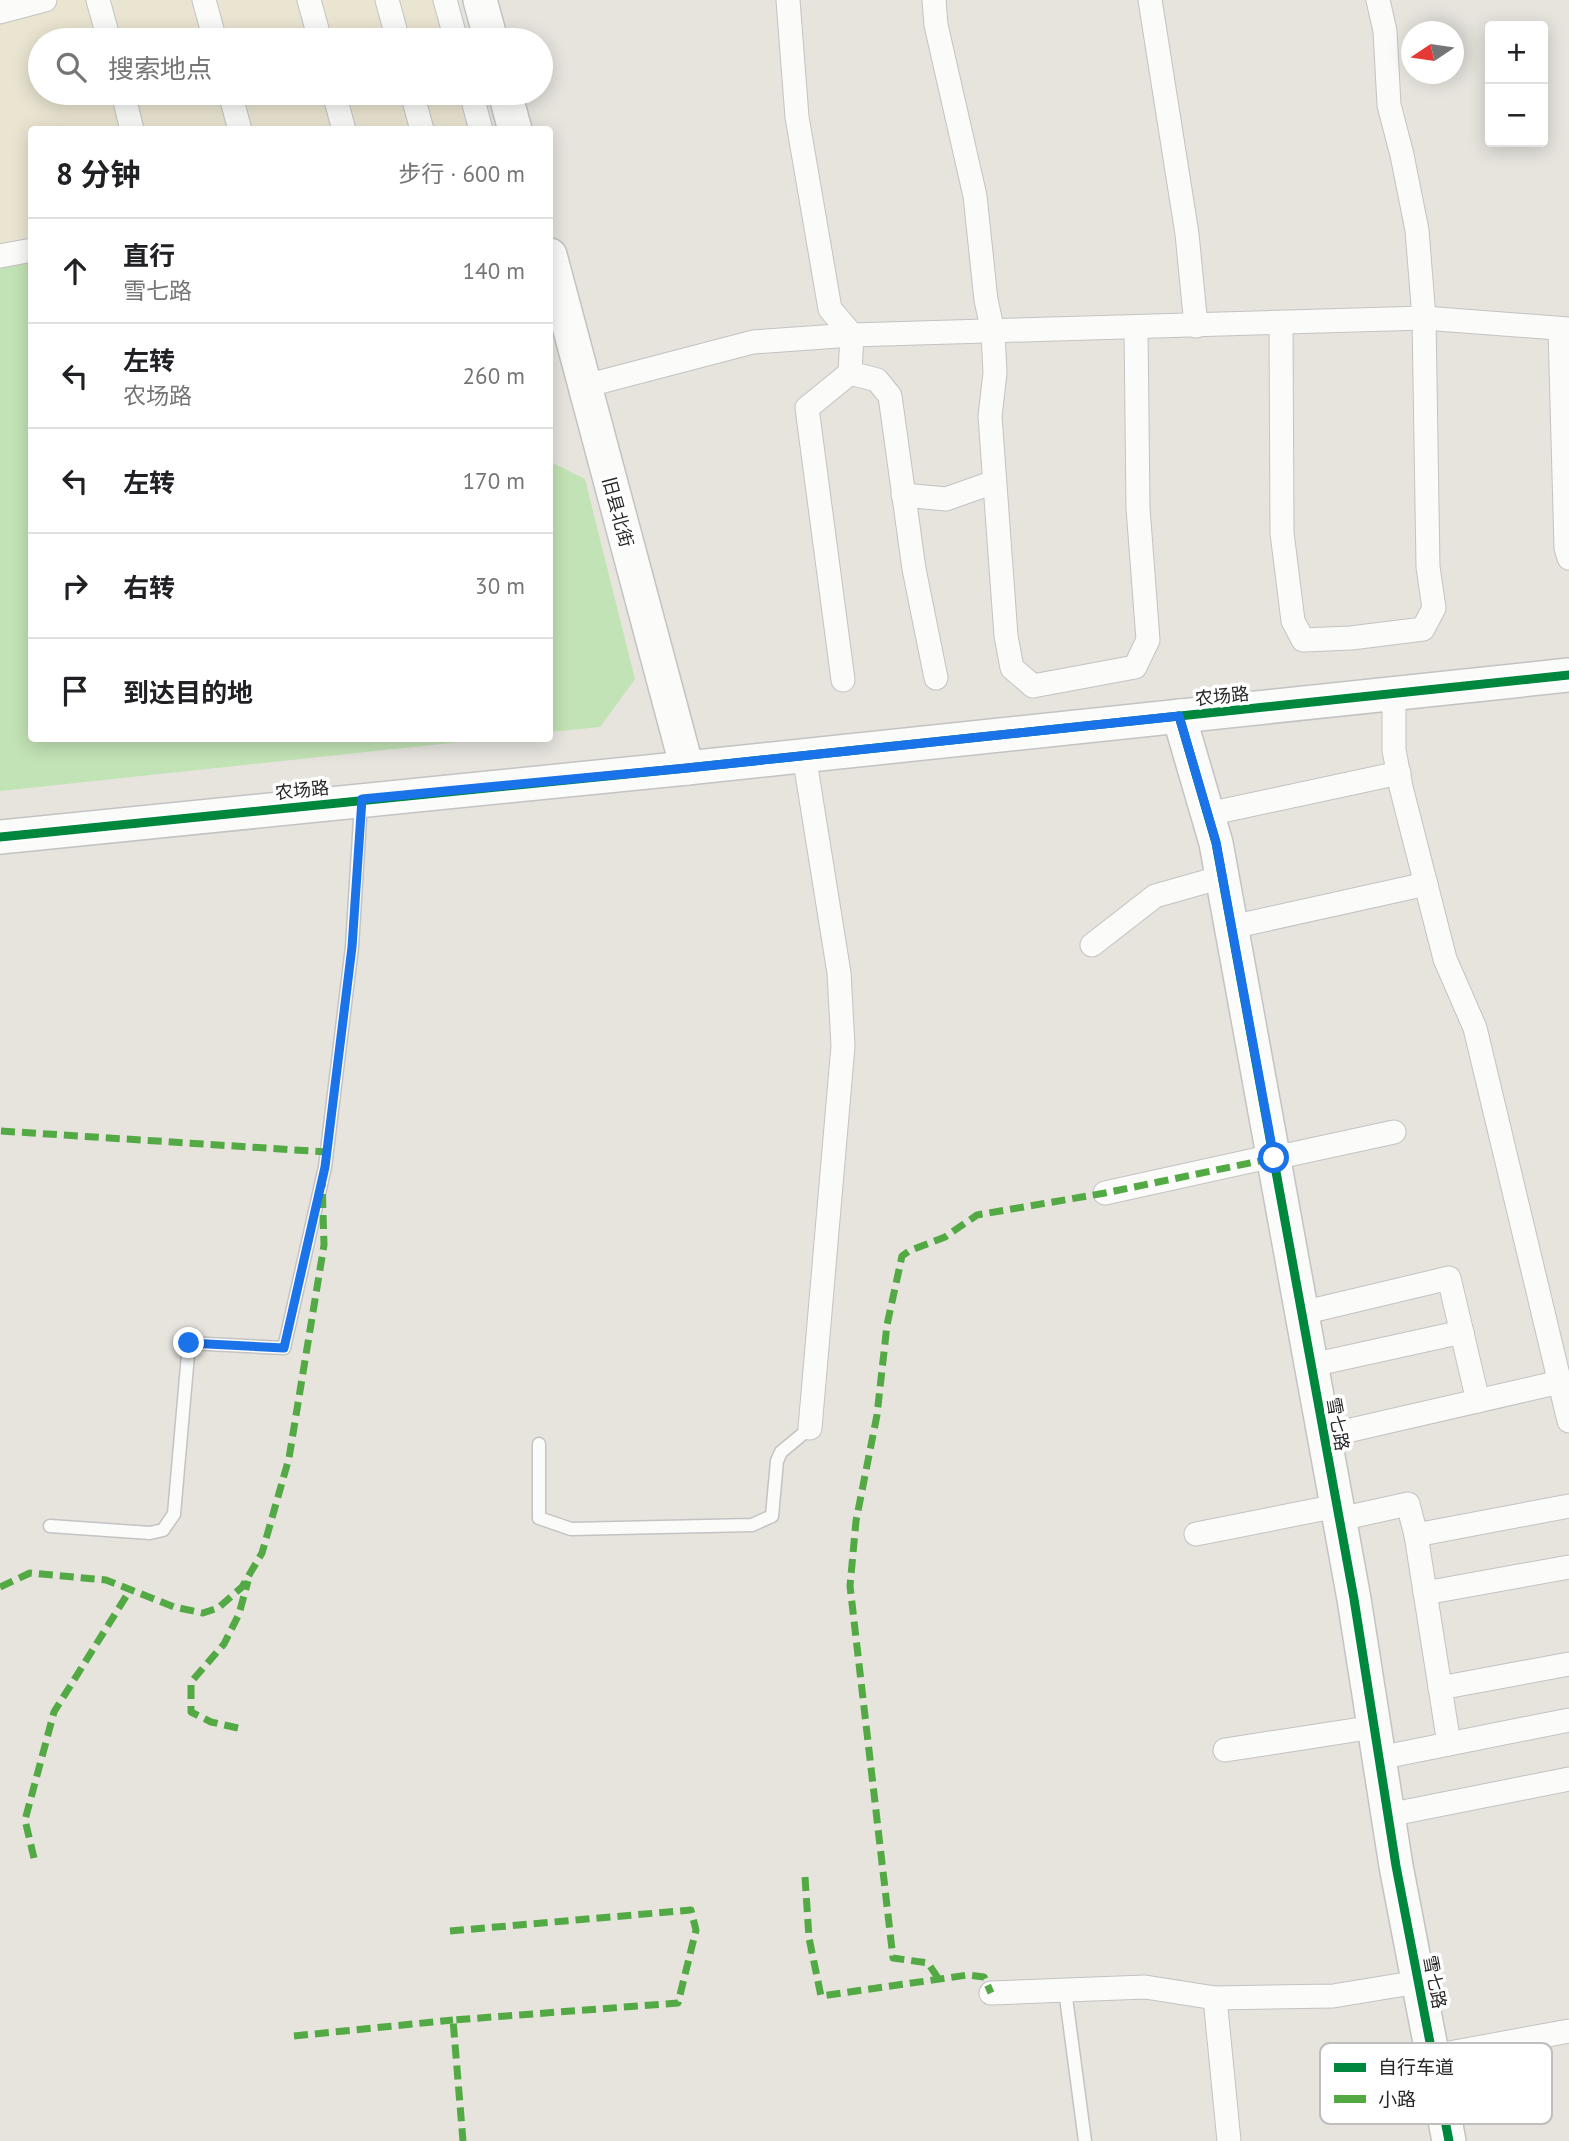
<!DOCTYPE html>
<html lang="zh">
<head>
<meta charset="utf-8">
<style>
  body { margin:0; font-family:"PT Sans","Noto Sans SC",sans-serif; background:#f6f6f6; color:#202124 }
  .controls { position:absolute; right:21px; top:21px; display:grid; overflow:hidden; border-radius:7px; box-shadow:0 4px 18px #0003 }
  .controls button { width:63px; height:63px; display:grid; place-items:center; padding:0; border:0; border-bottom:2px solid #e0e0e0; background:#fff; color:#202124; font:35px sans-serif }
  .compass { position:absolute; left:1401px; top:21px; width:63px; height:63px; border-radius:50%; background:#fff; box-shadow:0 4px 18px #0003; rotate:257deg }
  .stop { position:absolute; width:21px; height:21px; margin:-16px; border:5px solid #1a73e8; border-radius:50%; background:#fff }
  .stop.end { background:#1a73e8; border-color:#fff; box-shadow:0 2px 7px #0008 }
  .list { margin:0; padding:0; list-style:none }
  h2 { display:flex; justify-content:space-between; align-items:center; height:91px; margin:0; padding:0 28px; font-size:30px }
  h2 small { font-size:23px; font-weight:400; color:#757577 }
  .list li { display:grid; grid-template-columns:46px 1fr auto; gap:21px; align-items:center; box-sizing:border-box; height:105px; padding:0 28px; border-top:2px solid #e0e0e0 }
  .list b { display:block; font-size:26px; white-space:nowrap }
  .list p { margin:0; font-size:23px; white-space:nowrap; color:#757577 }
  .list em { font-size:23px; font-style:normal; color:#757577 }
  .icon { flex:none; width:38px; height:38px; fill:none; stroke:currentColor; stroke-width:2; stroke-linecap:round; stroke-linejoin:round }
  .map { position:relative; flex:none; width:1569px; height:2141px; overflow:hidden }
  .search { position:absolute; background:#fff; box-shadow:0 4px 18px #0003; left:28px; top:28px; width:525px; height:77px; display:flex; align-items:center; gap:18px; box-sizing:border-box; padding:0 24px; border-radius:38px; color:#757577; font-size:26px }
  .panel { position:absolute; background:#fff; box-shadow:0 4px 18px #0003; left:28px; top:126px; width:525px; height:616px; border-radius:7px }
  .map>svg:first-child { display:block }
  .education { fill:#eae5d1 }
  .green { fill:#c2e3b5 }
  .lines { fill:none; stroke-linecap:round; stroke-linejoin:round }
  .lane-casing { stroke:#c3c3c3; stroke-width:15 }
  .street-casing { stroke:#c3c3c3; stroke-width:25 }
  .secondary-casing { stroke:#c3c3c3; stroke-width:36 }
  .lane { stroke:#fbfbfa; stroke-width:12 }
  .street { stroke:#fbfbfa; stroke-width:23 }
  .secondary { stroke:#fbfbfa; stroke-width:33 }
  .quiet { stroke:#53aa44; stroke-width:7; stroke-dasharray:14 7; stroke-linecap:butt }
  .cycleway-casing { stroke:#fff; stroke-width:13 }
  .cycleway { stroke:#00873e; stroke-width:9 }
  .route { stroke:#1a73e8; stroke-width:9 }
  .labels { text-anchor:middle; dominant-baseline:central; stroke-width:7; stroke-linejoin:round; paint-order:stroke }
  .street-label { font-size:18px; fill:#282828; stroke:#fff }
  .key { fill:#fff; stroke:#bebebe; stroke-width:2 }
  .key-label { font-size:19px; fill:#282828 }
</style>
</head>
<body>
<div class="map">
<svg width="1569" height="2141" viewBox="0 0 1569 2141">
  <rect width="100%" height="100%" fill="#e6e4dd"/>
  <path class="education" d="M 0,0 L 456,0 L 467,40 L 40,40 L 40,93 L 481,93 L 491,129 L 32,130 L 31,261 L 0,266 Z"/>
  <g class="green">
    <path d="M 31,261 L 32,738 L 488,739 L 0,791 L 0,266 Z"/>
    <path d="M 550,452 L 553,463 L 585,479 L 635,679 L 600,727 L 550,732 Z"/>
  </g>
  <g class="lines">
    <defs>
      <g id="lane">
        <path d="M 539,1444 L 539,1518 L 571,1529 L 752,1525 L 772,1516 L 777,1461 L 781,1452 L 810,1428"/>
        <path d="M 50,1526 L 150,1533 L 163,1530 L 174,1514 L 189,1343 L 284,1348 L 325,1167 L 352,947 L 361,803"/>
        <path d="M 1065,1990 L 1085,2141"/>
      </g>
      <g id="street">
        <path d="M 98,0 L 109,40"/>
        <path d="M 204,0 L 215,40"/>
        <path d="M 309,0 L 320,40"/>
        <path d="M 387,0 L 398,40"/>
        <path d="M 445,0 L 456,40"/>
        <path d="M 934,0 L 936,25 L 975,196 L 986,300 L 993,332 L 995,373 L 990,416 L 1006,636 L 1012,668 L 1033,686 L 1135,667 L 1148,640 L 1138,508 L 1136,328"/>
        <path d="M 1150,0 L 1187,234 L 1196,326"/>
        <path d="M 0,12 L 45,0"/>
        <path d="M 123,93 L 132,130"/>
        <path d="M 230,93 L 240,130"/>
        <path d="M 334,93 L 344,130"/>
        <path d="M 412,93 L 422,130"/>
        <path d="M 471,93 L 481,130"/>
        <path d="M 0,256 L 32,250"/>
        <path d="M 1281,323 L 1282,533 L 1293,621 L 1303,640 L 1351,638 L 1423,629 L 1434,608 L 1428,567 L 1424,318 L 1417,230 L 1402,155 L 1389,105 L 1385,31 L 1378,0"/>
        <path d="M 1560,330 L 1566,548 L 1569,558"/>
        <path d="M 850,373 L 877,380 L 890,396 L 914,569 L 936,678"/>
        <path d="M 585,386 L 753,342 L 852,335 L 830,309 L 797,117 L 788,0"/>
        <path d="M 903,495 L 946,499 L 994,482"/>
        <path d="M 843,680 L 807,408 L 850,373 L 852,335 L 1424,318 L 1569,329"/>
        <path d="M 1394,693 L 1394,750 L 1401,787 L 1445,959 L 1475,1028 L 1569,1421"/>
        <path d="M 804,755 L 839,973 L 843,1046 L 810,1428"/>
        <path d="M 1208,814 L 1399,773"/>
        <path d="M 1232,927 L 1426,884"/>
        <path d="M 1092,945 L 1155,896 L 1222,877"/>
        <path d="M 1274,1158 L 1394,1132"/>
        <path d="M 1105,1193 L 1273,1156"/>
        <path d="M 1302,1313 L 1449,1278 L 1478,1401"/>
        <path d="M 1312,1365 L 1462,1332"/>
        <path d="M 1325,1436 L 1560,1382"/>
        <path d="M 1340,1519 L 1408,1504 L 1416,1535 L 1569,1506"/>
        <path d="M 1196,1534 L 1337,1506"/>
        <path d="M 1416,1535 L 1449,1744"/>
        <path d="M 1425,1593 L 1569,1567"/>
        <path d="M 1440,1688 L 1569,1664"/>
        <path d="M 1225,1750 L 1374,1727"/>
        <path d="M 1379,1758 L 1569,1720"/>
        <path d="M 1388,1815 L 1569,1779"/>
        <path d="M 991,1993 L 1145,1987 L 1215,1998 L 1333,1996 L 1418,1982"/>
        <path d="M 1215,1998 L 1229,2141"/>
        <path d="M 1433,2056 L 1569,2031"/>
      </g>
      <g id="secondary">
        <path d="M 480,0 L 491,40"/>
        <path d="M 505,93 L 515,130"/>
        <path d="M 550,255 L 687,768"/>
        <path d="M 1179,716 L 1216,843 L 1354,1599 L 1396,1866 L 1449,2141"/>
        <path d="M 0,837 L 687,768 L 1569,675"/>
      </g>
    </defs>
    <use href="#lane" class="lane-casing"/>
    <use href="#street" class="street-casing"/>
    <use href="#secondary" class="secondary-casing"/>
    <use href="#lane" class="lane"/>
    <use href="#street" class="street"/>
    <use href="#secondary" class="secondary"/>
    <g class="quiet">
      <path d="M 1,1131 L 327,1152"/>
      <path d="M 0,1587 L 30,1573 L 106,1580 L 174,1607 L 203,1613 L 218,1608 L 242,1587 L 262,1553 L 289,1458 L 324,1245 L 322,1178"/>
      <path d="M 238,1728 L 211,1722 L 191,1712 L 191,1682 L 224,1644 L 239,1614 L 248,1581"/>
      <path d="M 34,1858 L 25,1820 L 54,1712 L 130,1590"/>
      <path d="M 805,1877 L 809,1938 L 821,1996 L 968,1975 L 984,1977 L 991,1993"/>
      <path d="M 450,1931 L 691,1910 L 696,1930 L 678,2003 L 453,2020 L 463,2141"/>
      <path d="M 938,1978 L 928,1963 L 893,1958 L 850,1586 L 856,1521 L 877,1415 L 887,1325 L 902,1256 L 909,1251 L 945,1237 L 977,1215 L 1105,1193 L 1274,1158"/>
      <path d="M 294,2036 L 453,2020"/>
    </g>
    <defs>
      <g id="cycleway">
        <path d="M 1179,716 L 1216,843 L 1354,1599 L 1396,1866 L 1449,2141"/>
        <path d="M 0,837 L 687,768 L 1569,675"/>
      </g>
    </defs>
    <use href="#cycleway" class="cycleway-casing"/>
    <use href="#cycleway" class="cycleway"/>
  </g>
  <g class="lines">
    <path class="route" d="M 189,1343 L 284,1348 L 325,1167 L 352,947 L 362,799 L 687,768 L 1179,716 L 1216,842 L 1274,1158"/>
  </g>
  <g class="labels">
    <g class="street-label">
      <text transform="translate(618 512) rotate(75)">旧县北街</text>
      <text transform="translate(1222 696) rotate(-6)">农场路</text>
      <text transform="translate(302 790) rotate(-6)">农场路</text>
      <text transform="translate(1338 1424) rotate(80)">雪七路</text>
      <text transform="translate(1435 1982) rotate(79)">雪七路</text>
    </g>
  </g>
  <rect x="1320" y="2043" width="232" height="81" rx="10" class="key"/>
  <rect x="1334" y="2063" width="32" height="9" fill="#00873e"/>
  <rect x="1334" y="2095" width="32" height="8" fill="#53aa44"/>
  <g class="key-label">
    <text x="1378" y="2074">自行车道</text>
    <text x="1378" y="2106">小路</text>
  </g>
</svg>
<div class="controls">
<button>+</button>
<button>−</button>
</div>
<svg class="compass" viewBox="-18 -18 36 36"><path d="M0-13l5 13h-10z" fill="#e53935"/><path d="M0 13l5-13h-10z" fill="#757577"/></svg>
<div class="stop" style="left:1274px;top:1158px"></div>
<div class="stop end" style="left:189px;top:1343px"></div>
<div class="search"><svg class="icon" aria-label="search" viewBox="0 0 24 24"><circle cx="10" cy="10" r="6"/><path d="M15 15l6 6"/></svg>搜索地点</div>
<section class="panel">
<h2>8 分钟<small>步行 · 600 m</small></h2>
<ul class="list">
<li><svg class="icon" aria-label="ahead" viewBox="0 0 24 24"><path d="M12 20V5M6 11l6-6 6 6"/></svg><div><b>直行</b><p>雪七路</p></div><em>140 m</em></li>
<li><svg class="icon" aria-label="left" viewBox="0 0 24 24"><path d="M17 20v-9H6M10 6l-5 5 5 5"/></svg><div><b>左转</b><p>农场路</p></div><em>260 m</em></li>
<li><svg class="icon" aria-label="left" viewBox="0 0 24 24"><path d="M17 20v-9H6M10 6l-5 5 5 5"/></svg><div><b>左转</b></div><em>170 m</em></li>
<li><svg class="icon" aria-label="right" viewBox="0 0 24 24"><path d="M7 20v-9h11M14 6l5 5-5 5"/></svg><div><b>右转</b></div><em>30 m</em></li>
<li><svg class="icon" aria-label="arrive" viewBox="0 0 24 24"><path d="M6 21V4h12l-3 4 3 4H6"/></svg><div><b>到达目的地</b></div></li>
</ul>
</section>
</div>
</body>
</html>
